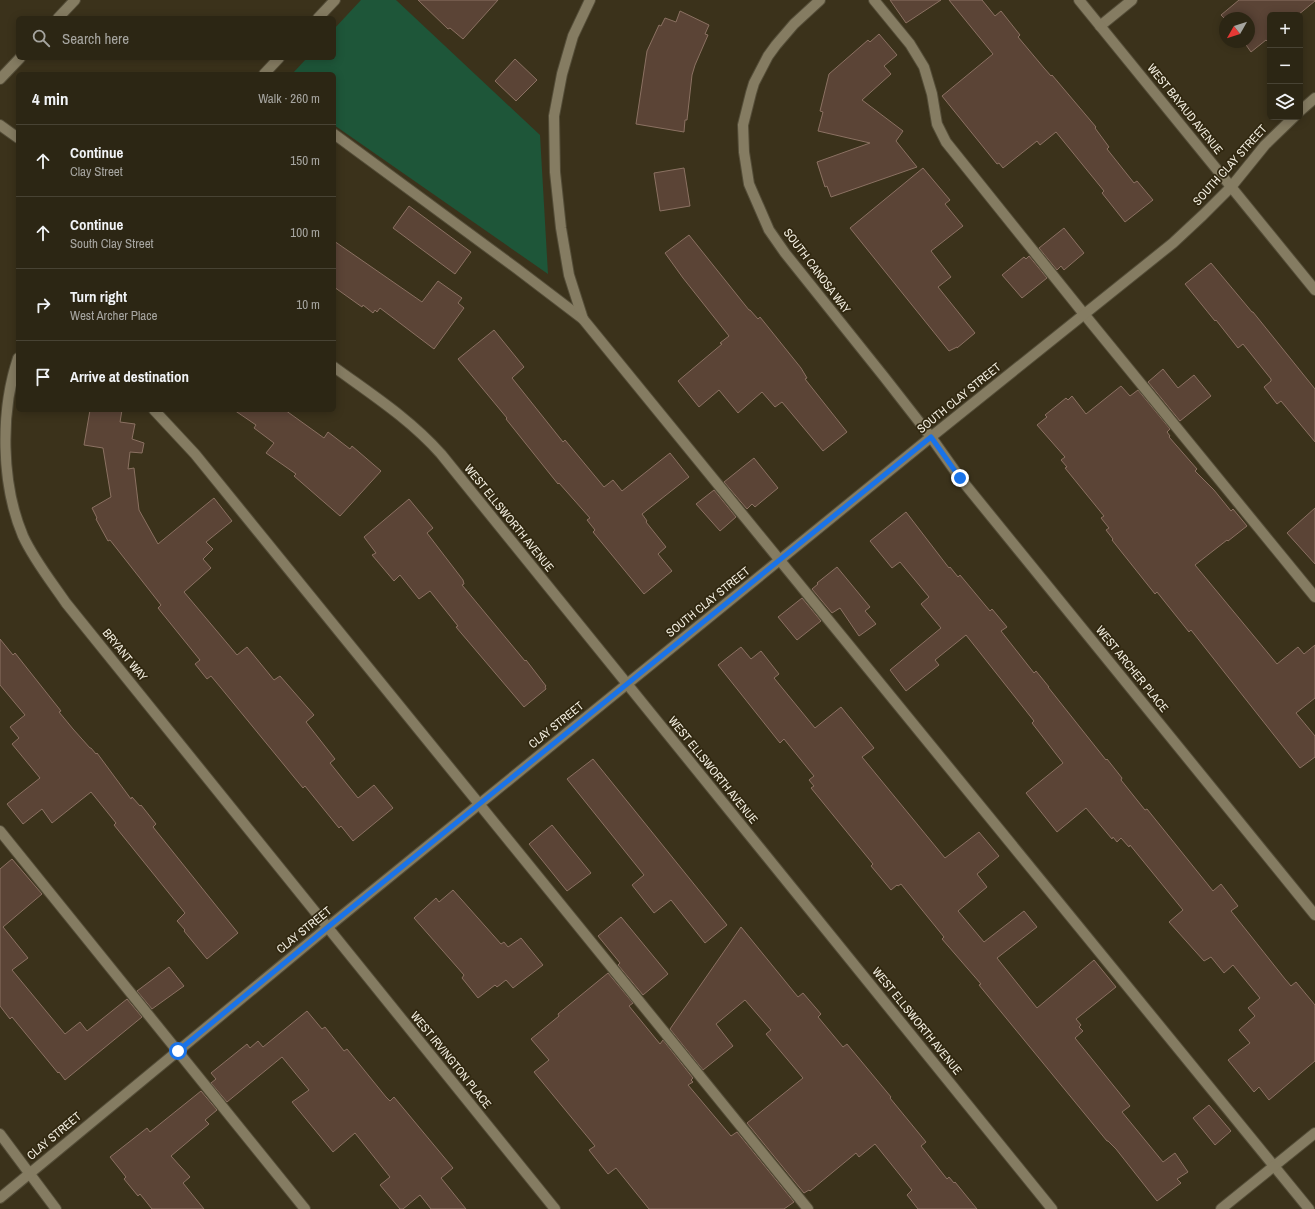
<!DOCTYPE html>
<html lang="en">
<head>
<meta charset="utf-8">
<style>
  body { margin:0; font-family:"Archivo Narrow",sans-serif; background:#383222; color:#f1f3f6 }
  .controls { position:absolute; right:12px; top:12px; display:grid; overflow:hidden; border-radius:6px; box-shadow:0 2px 10px #0003 }
  .controls button { width:36px; height:36px; display:grid; place-items:center; padding:0; border:0; border-bottom:1px solid #484334; background:#2c2614; color:#f1f3f6; font:20px sans-serif }
  .compass { position:absolute; left:1219px; top:12px; width:36px; height:36px; border-radius:50%; background:#2c2614; box-shadow:0 2px 10px #0003; rotate:231deg }
  .stop { position:absolute; width:12px; height:12px; margin:-9px; border:3px solid #1a73e8; border-radius:50%; background:#fff }
  .stop.end { background:#1a73e8; border-color:#fff; box-shadow:0 1px 4px #0008 }
  .list { margin:0; padding:0; list-style:none }
  h2 { display:flex; justify-content:space-between; align-items:center; height:52px; margin:0; padding:0 16px; font-size:17px }
  h2 small { font-size:13px; font-weight:400; color:#a6a5a0 }
  .list li { display:grid; grid-template-columns:26px 1fr auto; gap:12px; align-items:center; box-sizing:border-box; height:72px; padding:0 16px; border-top:1px solid #484334 }
  .list b { display:block; font-size:15px; white-space:nowrap }
  .list p { margin:0; font-size:13px; white-space:nowrap; color:#a6a5a0 }
  .list em { font-size:13px; font-style:normal; color:#a6a5a0 }
  .icon { flex:none; width:22px; height:22px; fill:none; stroke:currentColor; stroke-width:2; stroke-linecap:round; stroke-linejoin:round }
  .map { position:relative; flex:none; width:1315px; height:1209px; overflow:hidden }
  .search { position:absolute; background:#2c2614; box-shadow:0 2px 10px #0003; left:16px; top:16px; width:320px; height:44px; display:flex; align-items:center; gap:10px; box-sizing:border-box; padding:0 14px; border-radius:6px; color:#a6a5a0; font-size:15px }
  .panel { position:absolute; background:#2c2614; box-shadow:0 2px 10px #0003; left:16px; top:72px; width:320px; height:340px; border-radius:6px }
  .map>svg:first-child { display:block }
  .green { fill:#1e5639 }
  .building { fill:#5b4436; stroke:#8b7162 }
  .lines { fill:none; stroke-linecap:round; stroke-linejoin:round }
  .service-casing { stroke:#544d38; stroke-width:12 }
  .minor-casing { stroke:#544d38; stroke-width:12 }
  .service { stroke:#857c62; stroke-width:10 }
  .minor { stroke:#857c62; stroke-width:10 }
  .route { stroke:#1a73e8; stroke-width:5 }
  .labels { text-anchor:middle; dominant-baseline:central; stroke-width:3.5; stroke-linejoin:round; paint-order:stroke }
  .street-label { font-size:12px; fill:#f3eee0; stroke:#312811 }
</style>
</head>
<body>
<div class="map">
<svg width="1315" height="1209" viewBox="0 0 1315 1209">
  <rect width="100%" height="100%" fill="#3b321b"/>
  <path class="green" d="M 361,0 L 396,0 L 540,135 L 548,274 L 334,125 L 334,74 L 292,74 L 307,58 L 334,58 L 334,29 Z"/>
  <g class="building">
    <path d="M 418,0 L 498,0 L 463,39 L 450,28 L 448,29 Z"/>
    <path d="M 890,0 L 941,0 L 906,23 Z"/>
    <path d="M 949,0 L 982,0 L 995,16 L 1001,11 L 1020,35 L 1018,37 L 1044,68 L 1051,76 L 1052,75 L 1096,127 L 1095,128 L 1109,147 L 1107,149 L 1134,183 L 1137,181 L 1153,200 L 1125,222 L 1102,193 L 1104,191 L 1056,132 L 1040,145 L 1037,141 L 1003,168 L 999,163 L 997,164 L 942,96 L 993,54 Z"/>
    <path d="M 1239,0 L 1315,0 L 1315,1 L 1298,15 L 1270,15 L 1270,39 L 1267,41 L 1266,40 L 1251,52 L 1244,42 L 1249,42 L 1249,18 L 1225,18 L 1225,19 L 1221,15 Z"/>
    <path d="M 680,11 L 709,25 L 705,34 L 708,35 L 695,65 L 692,75 L 687,120 L 685,120 L 684,132 L 636,124 L 647,51 L 659,25 L 661,26 L 665,18 L 676,22 Z"/>
    <path d="M 879,34 L 897,55 L 884,66 L 891,74 L 862,100 L 903,131 L 896,141 L 917,167 L 831,197 L 827,186 L 825,187 L 817,162 L 870,143 L 818,131 L 823,112 L 820,111 L 829,74 L 868,40 L 870,42 Z"/>
    <path d="M 515,59 L 537,80 L 516,101 L 495,81 Z"/>
    <path d="M 684,168 L 690,206 L 660,211 L 654,173 Z"/>
    <path d="M 923,168 L 950,200 L 945,204 L 963,226 L 931,251 L 951,277 L 938,287 L 975,333 L 957,348 L 957,347 L 949,351 L 850,228 Z"/>
    <path d="M 409,206 L 471,252 L 455,274 L 393,228 Z"/>
    <path d="M 1064,228 L 1084,253 L 1064,270 L 1061,266 L 1057,270 L 1039,248 Z"/>
    <path d="M 689,235 L 749,310 L 750,310 L 758,319 L 760,317 L 801,368 L 807,378 L 805,379 L 847,432 L 823,451 L 782,402 L 775,407 L 762,392 L 738,413 L 719,390 L 699,407 L 678,381 L 722,344 L 720,343 L 729,336 L 683,278 L 665,253 Z"/>
    <path d="M 334,241 L 422,302 L 438,281 L 462,298 L 458,303 L 464,308 L 434,349 L 380,308 L 377,312 L 375,310 L 373,313 L 363,305 L 362,307 L 334,287 Z"/>
    <path d="M 1029,256 L 1047,278 L 1022,298 L 1002,275 L 1024,257 L 1026,259 Z"/>
    <path d="M 1211,263 L 1252,312 L 1253,312 L 1315,389 L 1315,442 L 1281,401 L 1277,404 L 1264,387 L 1271,381 L 1271,379 L 1243,344 L 1238,348 L 1216,320 L 1215,321 L 1185,284 Z"/>
    <path d="M 494,330 L 524,367 L 512,378 L 563,442 L 565,440 L 604,487 L 613,480 L 622,491 L 670,453 L 689,477 L 642,514 L 647,521 L 646,522 L 666,547 L 658,554 L 672,571 L 644,594 L 593,532 L 595,530 L 587,520 L 590,518 L 559,483 L 558,484 L 506,419 L 507,418 L 458,359 Z"/>
    <path d="M 1163,369 L 1178,388 L 1194,375 L 1211,396 L 1180,421 L 1148,382 Z"/>
    <path d="M 1121,386 L 1130,396 L 1138,390 L 1170,429 L 1167,432 L 1170,436 L 1169,437 L 1197,469 L 1195,471 L 1214,490 L 1231,511 L 1233,509 L 1247,526 L 1228,541 L 1227,540 L 1195,565 L 1277,664 L 1298,647 L 1304,654 L 1315,645 L 1315,698 L 1296,713 L 1315,736 L 1315,757 L 1300,768 L 1191,630 L 1189,632 L 1157,592 L 1155,594 L 1112,540 L 1113,539 L 1106,530 L 1109,528 L 1101,518 L 1104,516 L 1065,468 L 1067,467 L 1061,460 L 1065,457 L 1037,425 L 1047,417 L 1045,415 L 1066,398 L 1068,400 L 1072,396 L 1086,414 Z"/>
    <path d="M 90,410 L 122,410 L 120,422 L 135,424 L 132,439 L 144,443 L 142,453 L 130,452 L 128,469 L 134,468 L 139,510 L 158,544 L 214,498 L 232,521 L 206,542 L 213,549 L 203,559 L 211,568 L 184,592 L 237,655 L 247,647 L 274,680 L 280,676 L 314,715 L 306,722 L 335,759 L 330,763 L 358,798 L 374,785 L 393,808 L 353,841 L 341,826 L 339,828 L 305,786 L 303,788 L 221,688 L 211,676 L 207,679 L 195,664 L 200,660 L 158,608 L 161,605 L 110,540 L 108,541 L 96,519 L 97,518 L 92,508 L 111,497 L 103,448 L 84,445 Z"/>
    <path d="M 234,410 L 285,410 L 324,438 L 328,432 L 350,449 L 352,446 L 381,471 L 340,516 L 294,476 L 296,474 L 266,453 L 274,443 L 254,428 L 256,425 Z"/>
    <path d="M 754,458 L 778,488 L 755,507 L 752,504 L 747,509 L 724,482 Z"/>
    <path d="M 714,490 L 736,517 L 720,531 L 696,504 Z"/>
    <path d="M 409,499 L 433,528 L 427,533 L 463,580 L 464,584 L 462,585 L 525,661 L 526,660 L 546,686 L 545,687 L 546,689 L 524,707 L 456,627 L 458,626 L 430,591 L 419,599 L 400,575 L 394,581 L 372,555 L 376,553 L 364,537 Z"/>
    <path d="M 1315,508 L 1315,564 L 1287,533 Z"/>
    <path d="M 906,512 L 949,568 L 950,567 L 958,577 L 960,575 L 990,611 L 992,609 L 1007,627 L 1001,631 L 1034,673 L 1036,671 L 1049,687 L 1048,687 L 1106,760 L 1107,759 L 1122,778 L 1121,780 L 1145,810 L 1147,809 L 1213,891 L 1221,884 L 1238,906 L 1231,911 L 1285,979 L 1291,986 L 1296,982 L 1315,1005 L 1315,1061 L 1269,1100 L 1259,1087 L 1254,1092 L 1228,1060 L 1250,1043 L 1239,1030 L 1255,1016 L 1248,1008 L 1260,998 L 1233,965 L 1224,973 L 1211,957 L 1204,961 L 1169,922 L 1183,910 L 1130,845 L 1129,847 L 1121,838 L 1117,842 L 1113,837 L 1112,839 L 1086,808 L 1057,832 L 1026,793 L 1063,763 L 1032,723 L 1034,721 L 966,635 L 935,660 L 939,665 L 906,691 L 890,670 L 941,628 L 921,604 L 929,597 L 900,562 L 892,568 L 870,541 Z"/>
    <path d="M 837,567 L 870,607 L 865,611 L 876,624 L 859,636 L 840,608 L 832,613 L 812,589 L 818,584 L 817,583 Z"/>
    <path d="M 802,598 L 821,621 L 797,640 L 778,617 Z"/>
    <path d="M 0,639 L 13,655 L 15,653 L 61,711 L 59,712 L 73,729 L 90,748 L 91,748 L 96,754 L 97,753 L 131,799 L 132,797 L 140,806 L 141,805 L 156,824 L 153,827 L 238,933 L 207,959 L 184,931 L 185,930 L 177,921 L 185,913 L 114,825 L 116,823 L 91,792 L 52,823 L 42,809 L 23,824 L 7,804 L 40,778 L 12,744 L 19,738 L 10,727 L 25,715 L 0,685 Z"/>
    <path d="M 741,647 L 751,659 L 761,651 L 779,674 L 774,678 L 815,728 L 841,707 L 874,748 L 862,757 L 945,858 L 979,832 L 999,856 L 977,874 L 987,887 L 958,911 L 984,942 L 1024,911 L 1037,927 L 997,958 L 1037,1008 L 1094,960 L 1116,987 L 1076,1019 L 1081,1025 L 1079,1027 L 1083,1031 L 1075,1038 L 1130,1106 L 1122,1112 L 1163,1162 L 1175,1153 L 1188,1172 L 1177,1179 L 1181,1183 L 1157,1201 L 1116,1149 L 1108,1141 L 1107,1141 L 979,985 L 981,984 L 942,939 L 944,937 L 901,884 L 898,886 L 897,885 L 891,890 L 871,866 L 873,864 L 811,788 L 814,786 L 809,780 L 814,776 L 784,739 L 780,743 L 718,665 Z"/>
    <path d="M 593,759 L 727,925 L 705,943 L 671,900 L 654,913 L 632,885 L 644,875 L 567,779 Z"/>
    <path d="M 552,825 L 591,873 L 567,891 L 529,844 Z"/>
    <path d="M 12,859 L 42,894 L 3,927 L 28,958 L 12,970 L 65,1034 L 80,1022 L 87,1031 L 127,999 L 142,1017 L 65,1080 L 59,1072 L 58,1073 L 12,1017 L 10,1019 L 0,1006 L 0,869 Z"/>
    <path d="M 453,890 L 501,944 L 504,942 L 508,947 L 521,938 L 543,965 L 513,988 L 506,980 L 497,987 L 495,985 L 478,998 L 462,978 L 464,975 L 414,918 L 436,898 L 439,902 Z"/>
    <path d="M 621,917 L 668,974 L 643,995 L 618,965 L 620,963 L 598,936 Z"/>
    <path d="M 741,927 L 798,997 L 803,993 L 821,1014 L 818,1017 L 843,1047 L 847,1044 L 891,1097 L 890,1098 L 926,1142 L 921,1146 L 947,1179 L 949,1177 L 954,1183 L 955,1182 L 977,1209 L 918,1209 L 907,1195 L 912,1190 L 875,1144 L 859,1157 L 856,1153 L 810,1191 L 809,1190 L 804,1193 L 747,1123 L 803,1078 L 766,1034 L 771,1030 L 745,1000 L 716,1024 L 733,1046 L 703,1070 L 670,1029 Z"/>
    <path d="M 169,967 L 184,986 L 152,1009 L 137,991 Z"/>
    <path d="M 608,973 L 633,1003 L 629,1006 L 660,1044 L 663,1040 L 693,1078 L 691,1080 L 693,1082 L 688,1085 L 731,1136 L 737,1132 L 794,1202 L 784,1209 L 649,1209 L 616,1168 L 608,1174 L 589,1150 L 595,1146 L 534,1072 L 549,1060 L 531,1039 L 559,1016 L 558,1014 Z"/>
    <path d="M 307,1011 L 322,1029 L 325,1027 L 344,1051 L 347,1049 L 386,1097 L 390,1101 L 394,1097 L 453,1168 L 441,1178 L 466,1209 L 431,1209 L 420,1195 L 403,1209 L 400,1209 L 380,1185 L 390,1177 L 355,1133 L 333,1152 L 292,1102 L 309,1090 L 282,1057 L 227,1102 L 211,1083 L 216,1079 L 211,1073 L 247,1044 L 250,1048 L 258,1041 L 263,1047 Z"/>
    <path d="M 201,1091 L 217,1110 L 205,1120 L 209,1124 L 171,1156 L 190,1177 L 183,1183 L 204,1209 L 152,1209 L 140,1194 L 138,1196 L 124,1179 L 126,1177 L 110,1157 L 147,1128 L 150,1132 Z"/>
    <path d="M 1209,1105 L 1231,1131 L 1215,1145 L 1193,1118 Z"/>
  </g>
  <g class="lines">
    <defs>
      <g id="service">
        <path d="M 874,0 L 910,44 L 924,67 L 932,94 L 937,124 L 946,142 L 1084,314 L 1315,597"/>
        <path d="M 58,18 L 75,0"/>
        <path d="M 1100,26 L 1132,0"/>
        <path d="M 0,79 L 20,58"/>
        <path d="M 334,134 L 516,268 L 583,319 L 1309,1209"/>
        <path d="M 583,319 L 569,275 L 561,228 L 555,172 L 554,116 L 562,74 L 573,36 L 590,0"/>
        <path d="M 154,410 L 195,454 L 808,1209"/>
        <path d="M 0,831 L 305,1209"/>
      </g>
      <g id="minor">
        <path d="M 820,0 L 794,24 L 776,45 L 768,56 L 754,83 L 751,93 L 743,125 L 744,152 L 749,184 L 769,230 L 785,253 L 885,378 L 931,437 L 960,478 L 1315,915"/>
        <path d="M 1079,0 L 1315,290"/>
        <path d="M 318,18 L 335,0"/>
        <path d="M 264,74 L 279,58"/>
        <path d="M 1300,111 L 1315,98"/>
        <path d="M 0,125 L 18,138"/>
        <path d="M 18,358 C 0,412 1,484 23,536 C 34,560 51,581 66,603 L 555,1209"/>
        <path d="M 334,367 C 371,394 410,419 441,454 L 1052,1209"/>
        <path d="M 0,1134 L 56,1209"/>
        <path d="M 0,1198 L 328,927 L 931,437 L 1173,243 L 1203,215 L 1231,187 L 1265,145 L 1294,117"/>
        <path d="M 1221,1209 L 1315,1133"/>
      </g>
    </defs>
    <use href="#service" class="service-casing"/>
    <use href="#minor" class="minor-casing"/>
    <use href="#service" class="service"/>
    <use href="#minor" class="minor"/>
  </g>
  <g class="lines">
    <path class="route" d="M 178,1051 L 328,927 L 931,437 L 960,478"/>
  </g>
  <g class="labels">
    <g class="street-label">
      <text transform="translate(1185 109) rotate(51)">WEST BAYAUD AVENUE</text>
      <text transform="translate(1230 165) rotate(-48)">SOUTH CLAY STREET</text>
      <text transform="translate(817 271) rotate(53)">SOUTH CANOSA WAY</text>
      <text transform="translate(959 398) rotate(-39)">SOUTH CLAY STREET</text>
      <text transform="translate(509 518) rotate(51)">WEST ELLSWORTH AVENUE</text>
      <text transform="translate(708 602) rotate(-39)">SOUTH CLAY STREET</text>
      <text transform="translate(125 655) rotate(51)">BRYANT WAY</text>
      <text transform="translate(1132 669) rotate(51)">WEST ARCHER PLACE</text>
      <text transform="translate(556 725) rotate(-39)">CLAY STREET</text>
      <text transform="translate(713 770) rotate(51)">WEST ELLSWORTH AVENUE</text>
      <text transform="translate(304 930) rotate(-39)">CLAY STREET</text>
      <text transform="translate(917 1021) rotate(51)">WEST ELLSWORTH AVENUE</text>
      <text transform="translate(451 1060) rotate(51)">WEST IRVINGTON PLACE</text>
      <text transform="translate(54 1136) rotate(-40)">CLAY STREET</text>
    </g>
  </g>
</svg>
<div class="controls">
<button>+</button>
<button>−</button>
<button><svg class="icon" aria-label="layers" viewBox="0 0 24 24"><path d="M12 4l9 5-9 5-9-5zM3 14l9 5 9-5"/></svg></button>
</div>
<svg class="compass" viewBox="-18 -18 36 36"><path d="M0-13l5 13h-10z" fill="#e53935"/><path d="M0 13l5-13h-10z" fill="#a6a5a0"/></svg>
<div class="stop" style="left:178px;top:1051px"></div>
<div class="stop end" style="left:960px;top:478px"></div>
<div class="search"><svg class="icon" aria-label="search" viewBox="0 0 24 24"><circle cx="10" cy="10" r="6"/><path d="M15 15l6 6"/></svg>Search here</div>
<section class="panel">
<h2>4 min<small>Walk · 260 m</small></h2>
<ul class="list">
<li><svg class="icon" aria-label="ahead" viewBox="0 0 24 24"><path d="M12 20V5M6 11l6-6 6 6"/></svg><div><b>Continue</b><p>Clay Street</p></div><em>150 m</em></li>
<li><svg class="icon" aria-label="ahead" viewBox="0 0 24 24"><path d="M12 20V5M6 11l6-6 6 6"/></svg><div><b>Continue</b><p>South Clay Street</p></div><em>100 m</em></li>
<li><svg class="icon" aria-label="right" viewBox="0 0 24 24"><path d="M7 20v-9h11M14 6l5 5-5 5"/></svg><div><b>Turn right</b><p>West Archer Place</p></div><em>10 m</em></li>
<li><svg class="icon" aria-label="arrive" viewBox="0 0 24 24"><path d="M6 21V4h12l-3 4 3 4H6"/></svg><div><b>Arrive at destination</b></div></li>
</ul>
</section>
</div>
</body>
</html>
